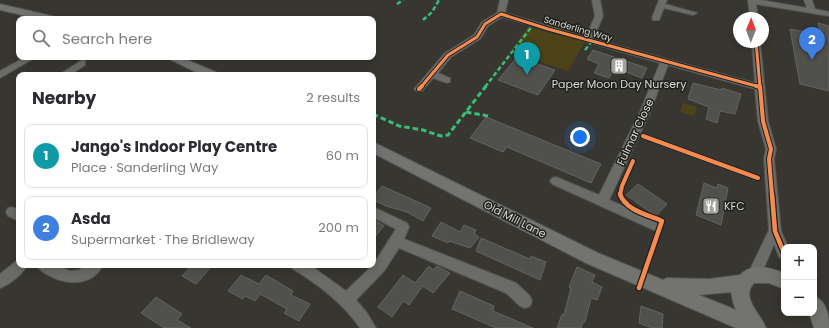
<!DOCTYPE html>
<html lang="en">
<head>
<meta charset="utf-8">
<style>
  body { margin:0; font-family:Poppins,sans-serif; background:#f2f2f3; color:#2b2b33 }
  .controls { position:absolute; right:12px; bottom:12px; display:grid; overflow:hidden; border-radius:8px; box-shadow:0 2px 10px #0003 }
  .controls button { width:36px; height:36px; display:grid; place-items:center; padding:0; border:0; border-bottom:1px solid #e1e1e2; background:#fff; color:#2b2b33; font:20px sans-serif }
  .compass { position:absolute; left:733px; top:12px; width:36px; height:36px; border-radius:50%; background:#fff; box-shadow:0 2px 10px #0003; rotate:1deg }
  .you { position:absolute; left:580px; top:137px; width:14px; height:14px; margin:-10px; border:3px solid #fff; border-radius:50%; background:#1a73e8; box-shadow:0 0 0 6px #1a73e833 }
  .badge { display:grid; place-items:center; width:26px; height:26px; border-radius:50%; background:#616062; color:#fff; font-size:13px; font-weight:700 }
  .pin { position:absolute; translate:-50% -33px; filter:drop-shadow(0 1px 2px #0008) }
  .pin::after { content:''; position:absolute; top:21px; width:14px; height:12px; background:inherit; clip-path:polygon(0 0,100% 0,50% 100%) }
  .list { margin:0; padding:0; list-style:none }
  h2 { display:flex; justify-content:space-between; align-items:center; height:52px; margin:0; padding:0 16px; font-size:17px }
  h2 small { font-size:13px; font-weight:400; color:#7c7c81 }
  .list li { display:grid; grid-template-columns:26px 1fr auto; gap:12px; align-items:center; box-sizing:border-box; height:64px; margin:0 8px 8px; padding:0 8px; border:1px solid #e1e1e2; border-radius:8px }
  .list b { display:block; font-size:15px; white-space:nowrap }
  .list p { margin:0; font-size:13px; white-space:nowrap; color:#7c7c81 }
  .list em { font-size:13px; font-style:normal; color:#7c7c81 }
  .icon { flex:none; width:22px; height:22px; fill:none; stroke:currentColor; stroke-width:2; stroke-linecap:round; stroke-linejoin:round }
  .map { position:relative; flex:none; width:829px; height:328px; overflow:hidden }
  .search { position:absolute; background:#fff; box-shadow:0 2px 10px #0003; left:16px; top:16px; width:360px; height:44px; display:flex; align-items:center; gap:10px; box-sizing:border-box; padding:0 14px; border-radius:8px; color:#7c7c81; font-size:15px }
  .panel { position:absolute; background:#fff; box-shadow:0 2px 10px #0003; left:16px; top:72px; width:360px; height:196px; border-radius:8px }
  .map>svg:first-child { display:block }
  .green { fill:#4d4319 }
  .building { fill:#50504c; stroke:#64635f }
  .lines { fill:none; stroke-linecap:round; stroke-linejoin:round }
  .minor-casing { stroke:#54534f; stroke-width:2 }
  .major-casing { stroke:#54534f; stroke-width:2 }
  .minor { fill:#6b6b68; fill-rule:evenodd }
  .major { fill:#737371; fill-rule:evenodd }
  .quiet-far1 { stroke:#3abd76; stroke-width:2.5; stroke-dasharray:4.5 2.5; stroke-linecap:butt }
  .quiet { stroke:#3abd76; stroke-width:3; stroke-dasharray:5.5 3; stroke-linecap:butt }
  .cycleway-far2-casing { stroke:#1f1f1b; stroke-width:5 }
  .cycleway-far1-casing { stroke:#1f1f1b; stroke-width:6 }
  .cycleway-casing { stroke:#1f1f1b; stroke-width:7 }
  .cycleway-far2 { stroke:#f68b52; stroke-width:3 }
  .cycleway-far1 { stroke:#f68b52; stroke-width:4 }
  .cycleway { stroke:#f68b52; stroke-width:4.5 }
  .labels { text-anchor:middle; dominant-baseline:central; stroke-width:3; stroke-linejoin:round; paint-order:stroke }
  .far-street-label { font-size:9px; fill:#dbdad5; stroke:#1f1f1b }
  .poi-label { font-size:11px; fill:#dbdad5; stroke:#1f1f1b }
  .street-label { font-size:11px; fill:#dbdad5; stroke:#1f1f1b }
</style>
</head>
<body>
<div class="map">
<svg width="829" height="328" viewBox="0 0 829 328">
  <rect width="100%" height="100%" fill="#373631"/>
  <g class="green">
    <path d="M 528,27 L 585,42 L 568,71 L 510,52 Z"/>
    <path d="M 683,103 L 697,107 L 694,116 L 680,112 Z"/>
  </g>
  <g class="building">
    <path d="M 818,23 L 829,26 L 829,91 L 800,84 L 790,29 L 821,35 Z"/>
    <path d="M 593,50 L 647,68 L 642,78 L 615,68 L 609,78 L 594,73 L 599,64 L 587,59 Z"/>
    <path d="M 517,57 L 555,70 L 538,95 L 498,80 Z"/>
    <path d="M 693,83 L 721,90 L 722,88 L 741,94 L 735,114 L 720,111 L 717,123 L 706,119 L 709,107 L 688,99 Z"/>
    <path d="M 486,117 L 601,164 L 591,183 L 507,147 L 503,152 L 470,138 Z"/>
    <path d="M 704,183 L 717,188 L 718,184 L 728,188 L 721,225 L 696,215 Z"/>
    <path d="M 638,184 L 667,204 L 656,216 L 626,195 Z"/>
    <path d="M 382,186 L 409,198 L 431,208 L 423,221 L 407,212 L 386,206 L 373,200 L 373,197 Z"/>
    <path d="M 373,219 L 384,226 L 373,239 Z"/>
    <path d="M 441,222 L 460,232 L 464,225 L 476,230 L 474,234 L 479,237 L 470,248 L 449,241 L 448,243 L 432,236 Z"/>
    <path d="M 481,238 L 530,259 L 531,256 L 546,262 L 540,280 L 476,251 Z"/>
    <path d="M 192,265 L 213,265 L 196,284 L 182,276 Z"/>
    <path d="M 429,266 L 433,270 L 437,266 L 450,273 L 433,293 L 423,286 L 409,305 L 403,301 L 392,317 L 378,307 L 403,275 L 415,283 Z"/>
    <path d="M 577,267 L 595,275 L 592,282 L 602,287 L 597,300 L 591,298 L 585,322 L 583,322 L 581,328 L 557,328 L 562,314 L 564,315 L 571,288 L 569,287 Z"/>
    <path d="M 241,275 L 259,284 L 266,275 L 293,291 L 291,295 L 310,304 L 299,321 L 284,313 L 287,309 L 260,294 L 255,301 L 245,296 L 243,299 L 228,291 Z"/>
    <path d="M 460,291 L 494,306 L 493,311 L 533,328 L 496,328 L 452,309 Z"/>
    <path d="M 156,297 L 182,314 L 177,320 L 191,328 L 164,328 L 141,313 Z"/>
    <path d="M 641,306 L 663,314 L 662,328 L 652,328 L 639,323 Z"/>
  </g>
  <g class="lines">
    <defs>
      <g id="minor">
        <path d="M 500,0 L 508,0 L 505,13 L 586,37 L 595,16 L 592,0 L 600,0 L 603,16 L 593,39 L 755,83 L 752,42 L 760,42 L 768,121 L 776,149 L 774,159 L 781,231 L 788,247 L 784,247 L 784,259 L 779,257 L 774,244 L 759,280 L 754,282 L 749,280 L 747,276 L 769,230 L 764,159 L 766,149 L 758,121 L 755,89 L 668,65 L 650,112 L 609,200 L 660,222 L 662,226 L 660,230 L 656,231 L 552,184 L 550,181 L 552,178 L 556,177 L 599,195 L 640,112 L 660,63 L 502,17 L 488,26 L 480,39 L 451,57 L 438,73 L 450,78 L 450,82 L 447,83 L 433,78 L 422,91 L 416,91 L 414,89 L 416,87 L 445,53 L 474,35 L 482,22 L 497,13 Z"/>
        <path d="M 659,0 L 667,0 L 665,4 L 697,13 L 693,15 L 664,8 L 659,20 L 653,20 L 652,18 Z"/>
        <path d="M 748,0 L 760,0 L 807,8 L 804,0 L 812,0 L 815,9 L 829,12 L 829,16 L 756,4 L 758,18 L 750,18 Z"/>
        <path d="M 26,57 L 36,57 L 0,78 L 0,71 Z"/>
        <path d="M 82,60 L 85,61 L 85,65 L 70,75 L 59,75 Z"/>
        <path d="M 12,207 L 19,210 L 19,221 L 8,216 L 6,212 L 8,208 Z"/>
        <path d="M 373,207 L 407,223 L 409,227 L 404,239 L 516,283 L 530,296 L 532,301 L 530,306 L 525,308 L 520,306 L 506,293 L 399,248 L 384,271 L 356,300 L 367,313 L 376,328 L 360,328 C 343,303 319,285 293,269 L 291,265 L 310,265 L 346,291 L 373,265 L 396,229 L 373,217 Z"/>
        <path d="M 19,259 L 19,265 L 27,265 C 23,274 9,285 0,288 L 0,274 Z"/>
        <path d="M 36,265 L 55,265 L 70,271 L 79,270 L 86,265 L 103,265 C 92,287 65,285 48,275 C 43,272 39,270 36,265 Z"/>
      </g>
      <g id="major">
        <path d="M 0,4 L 56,17 L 57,19 L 39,19 L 0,10 Z"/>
        <path d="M 165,57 L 180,57 L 216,72 L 218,75 L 202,75 Z"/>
        <path d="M 373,142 L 598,253 L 663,280 L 667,278 L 709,279 L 740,275 C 752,262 770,268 784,273 L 784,289 L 769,283 L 754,283 C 740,298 761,314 766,328 L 736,328 L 586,263 L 373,153 ZM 731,292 L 733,302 L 736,310 L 699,295 Z"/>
        <path d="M 814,296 C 827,302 829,315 829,328 L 814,328 L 809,313 L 814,313 Z"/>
      </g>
    </defs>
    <use href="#minor" class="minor-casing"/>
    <use href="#major" class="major-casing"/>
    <use href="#minor" class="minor"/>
    <use href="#major" class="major"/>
    <g class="quiet-far1">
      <path d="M 397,4 L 403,0"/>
      <path d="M 423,20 L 432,12 L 439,0"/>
      <path d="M 585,50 L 593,40"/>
      <path d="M 485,87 L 533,25"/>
    </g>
    <g class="quiet">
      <path d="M 466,112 L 488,116"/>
      <path d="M 373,114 L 399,126 L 423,130 L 441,136 L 448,135 L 486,86"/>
    </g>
    <defs>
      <g id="cycleway-far2">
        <path d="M 756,42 L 760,87"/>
        <path d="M 421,87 L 448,55 L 477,37 L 485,24 L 501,14 L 548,29 L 760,87"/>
      </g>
      <g id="cycleway-far1">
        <path d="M 756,86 L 760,87"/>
        <path d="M 760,86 L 763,121 L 771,149 L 769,159 L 772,195"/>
        <path d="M 419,89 L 422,86"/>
        <path d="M 643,136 L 758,178"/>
        <path d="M 620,195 L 622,186 L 633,161"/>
      </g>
      <g id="cycleway">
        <path d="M 620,194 C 625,210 648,215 662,221 L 639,288"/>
        <path d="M 772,194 L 775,231 L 784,253"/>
      </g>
    </defs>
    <use href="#cycleway-far2" class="cycleway-far2-casing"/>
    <use href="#cycleway-far1" class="cycleway-far1-casing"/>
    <use href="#cycleway" class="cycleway-casing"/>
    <use href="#cycleway-far2" class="cycleway-far2"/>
    <use href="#cycleway-far1" class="cycleway-far1"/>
    <use href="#cycleway" class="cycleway"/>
  </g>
  <defs>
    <symbol id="building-square" viewBox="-11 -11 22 22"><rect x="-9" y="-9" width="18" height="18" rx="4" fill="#a2a19c" stroke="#1f1f1b"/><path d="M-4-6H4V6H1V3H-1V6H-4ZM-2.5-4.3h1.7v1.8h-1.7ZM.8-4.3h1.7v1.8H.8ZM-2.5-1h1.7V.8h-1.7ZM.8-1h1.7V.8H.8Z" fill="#fff"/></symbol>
    <symbol id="restaurant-square" viewBox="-11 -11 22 22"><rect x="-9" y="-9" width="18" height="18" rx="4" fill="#a2a19c" stroke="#1f1f1b"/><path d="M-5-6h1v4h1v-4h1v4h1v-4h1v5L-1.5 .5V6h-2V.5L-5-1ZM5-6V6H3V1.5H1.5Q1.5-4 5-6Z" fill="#fff"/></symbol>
  </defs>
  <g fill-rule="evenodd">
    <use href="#building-square" x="609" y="56" width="20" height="20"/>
    <use href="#restaurant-square" x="701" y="196" width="20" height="20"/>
  </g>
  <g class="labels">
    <g class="far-street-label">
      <text transform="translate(578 29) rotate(16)">Sanderling Way</text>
    </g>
    <g class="poi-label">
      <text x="619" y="84">Paper Moon Day Nursery</text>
      <text x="724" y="206" text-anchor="start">KFC</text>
    </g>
    <g class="street-label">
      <text transform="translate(635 132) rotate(-65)">Fulmar Close</text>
      <text transform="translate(515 219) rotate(27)">Old Mill Lane</text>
    </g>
  </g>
</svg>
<div class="controls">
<button>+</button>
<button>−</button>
</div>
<svg class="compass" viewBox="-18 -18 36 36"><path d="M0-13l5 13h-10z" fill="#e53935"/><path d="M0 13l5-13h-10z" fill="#7c7c81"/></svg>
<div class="you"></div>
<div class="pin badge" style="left:527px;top:75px;background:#0f9aa8">1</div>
<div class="pin badge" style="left:812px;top:60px;background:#3f7fe0">2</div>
<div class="search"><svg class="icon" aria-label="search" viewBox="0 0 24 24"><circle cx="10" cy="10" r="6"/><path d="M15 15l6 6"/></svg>Search here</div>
<section class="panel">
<h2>Nearby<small>2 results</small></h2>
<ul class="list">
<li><span class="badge" style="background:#0f9aa8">1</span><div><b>Jango's Indoor Play Centre</b><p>Place · Sanderling Way</p></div><em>60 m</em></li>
<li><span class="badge" style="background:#3f7fe0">2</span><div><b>Asda</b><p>Supermarket · The Bridleway</p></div><em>200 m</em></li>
</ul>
</section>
</div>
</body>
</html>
